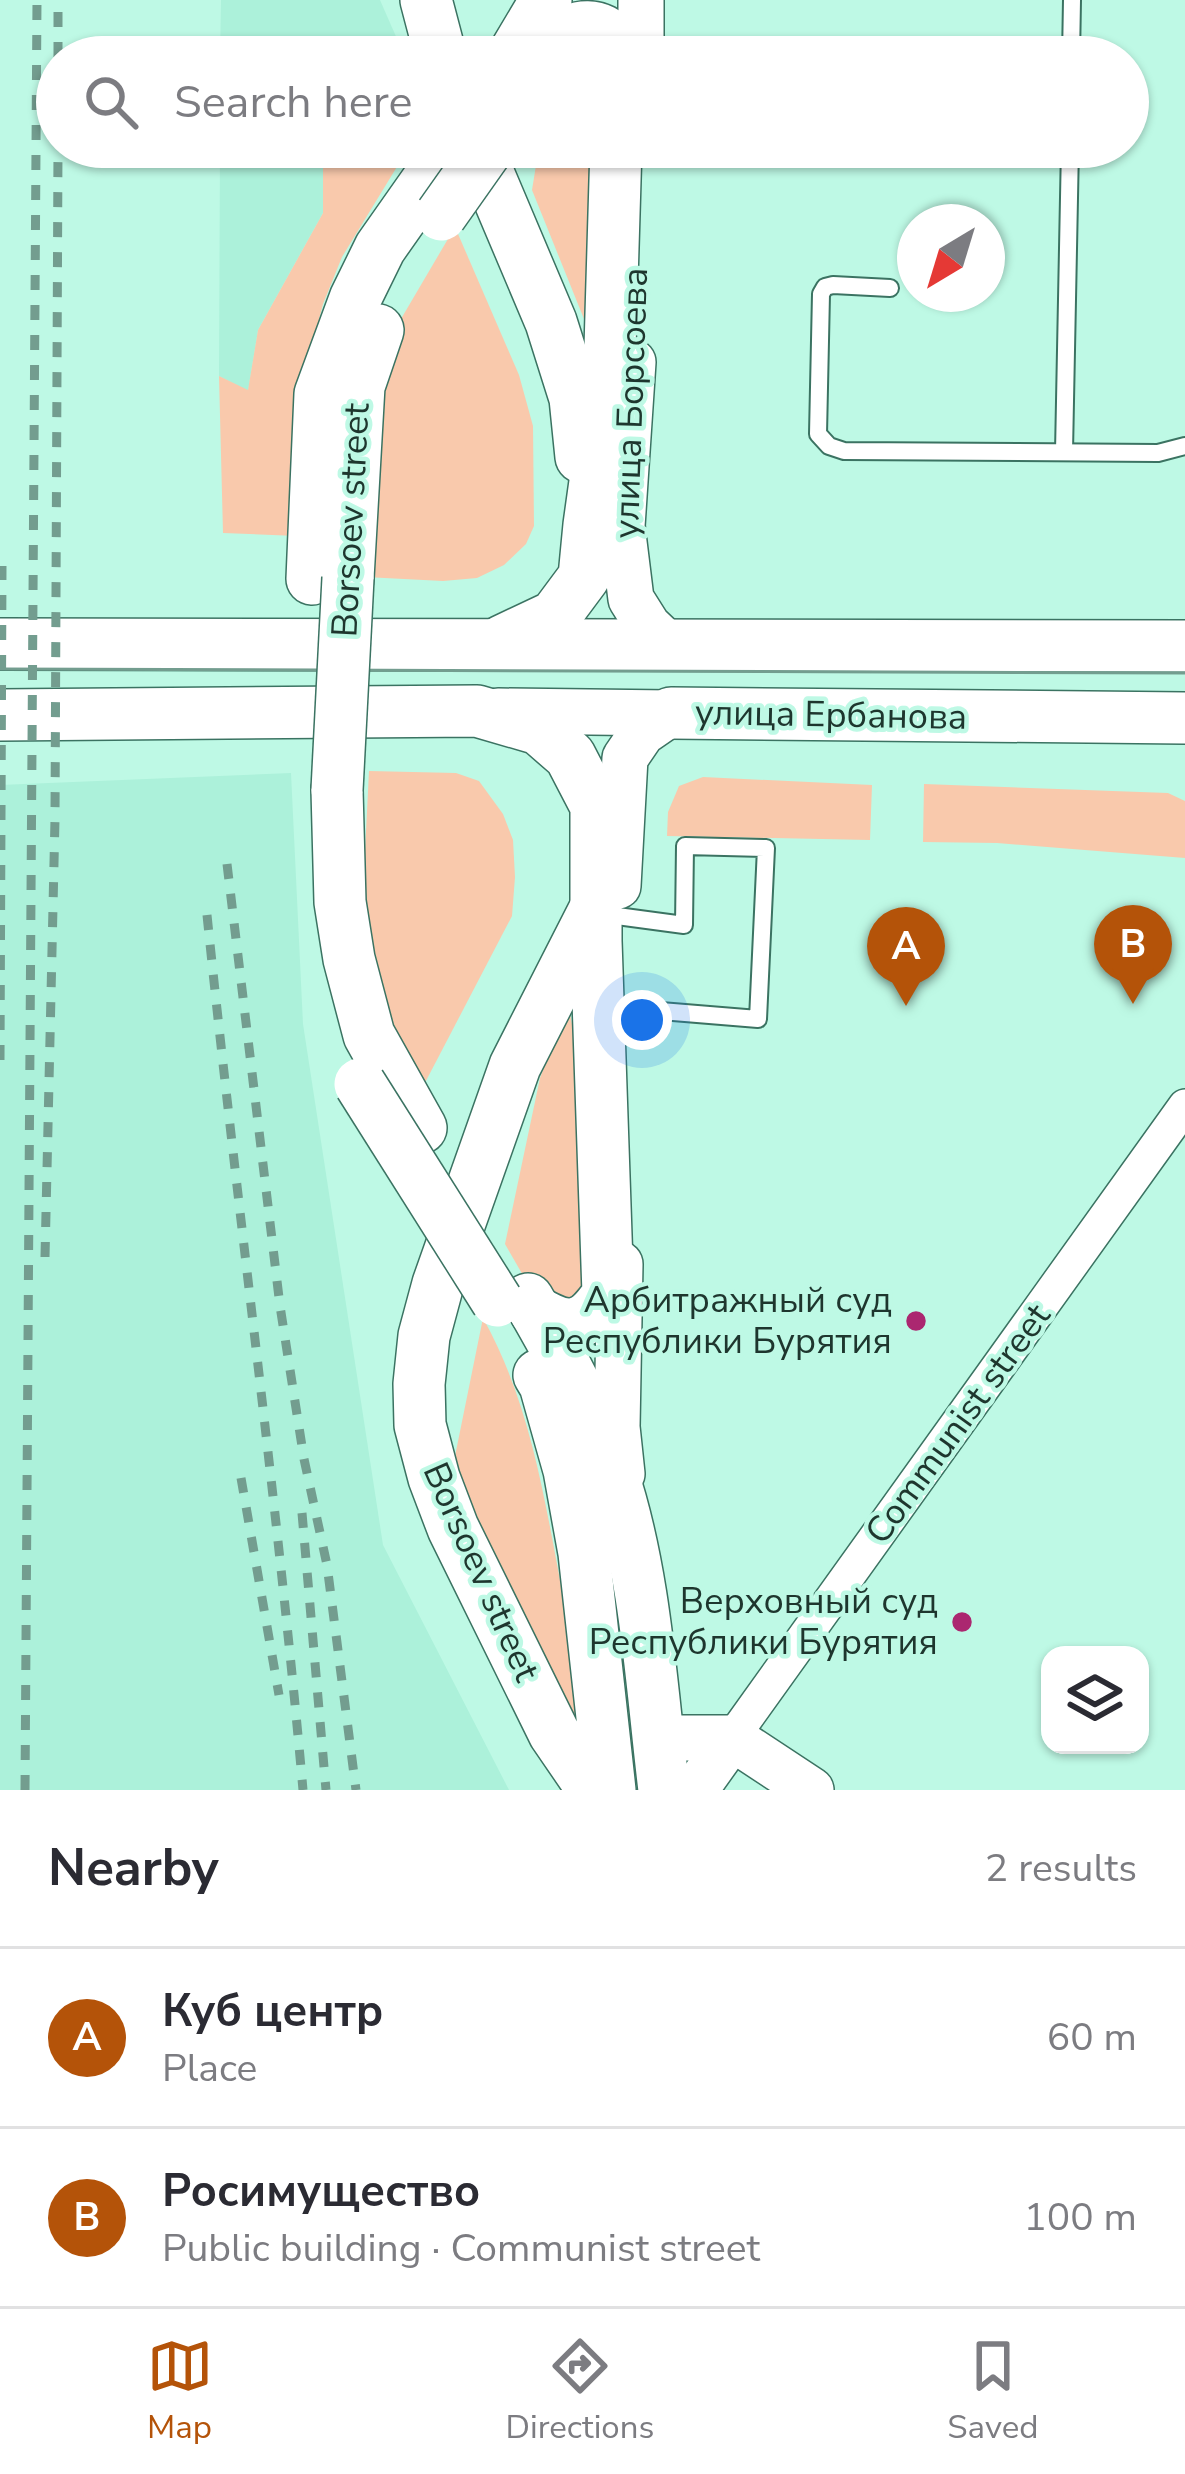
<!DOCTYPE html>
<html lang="en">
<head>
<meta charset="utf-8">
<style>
  body { margin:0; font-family:"Nunito Sans",sans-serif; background:#f7f7f7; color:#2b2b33 }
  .controls { position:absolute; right:36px; bottom:36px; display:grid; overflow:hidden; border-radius:24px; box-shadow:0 3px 9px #0004 }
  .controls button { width:108px; height:108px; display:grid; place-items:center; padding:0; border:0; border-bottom:3px solid #e1e1e2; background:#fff; color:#2b2b33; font:60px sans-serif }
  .compass { position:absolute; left:897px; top:204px; width:108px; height:108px; border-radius:50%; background:#fff; box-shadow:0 3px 9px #0004; rotate:218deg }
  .you { position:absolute; left:642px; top:1020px; width:42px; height:42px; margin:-30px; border:9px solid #fff; border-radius:50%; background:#1a73e8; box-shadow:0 0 0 18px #1a73e833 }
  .badge { display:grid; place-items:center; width:78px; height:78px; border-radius:50%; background:#b45309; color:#fff; font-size:39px; font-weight:700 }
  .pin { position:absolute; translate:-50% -99px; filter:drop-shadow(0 3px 6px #0008) }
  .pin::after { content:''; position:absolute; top:63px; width:42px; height:36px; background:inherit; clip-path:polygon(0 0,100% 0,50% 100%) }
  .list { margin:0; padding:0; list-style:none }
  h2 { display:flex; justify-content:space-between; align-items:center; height:156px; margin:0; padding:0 48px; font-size:51px }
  h2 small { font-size:39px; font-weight:400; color:#7c7c81 }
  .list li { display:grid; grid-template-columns:78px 1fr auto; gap:36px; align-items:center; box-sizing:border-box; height:180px; padding:0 48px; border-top:3px solid #e1e1e2 }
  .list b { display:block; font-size:45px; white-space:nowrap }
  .list p { margin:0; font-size:39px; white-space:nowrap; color:#7c7c81 }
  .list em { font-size:39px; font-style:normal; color:#7c7c81 }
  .icon { flex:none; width:66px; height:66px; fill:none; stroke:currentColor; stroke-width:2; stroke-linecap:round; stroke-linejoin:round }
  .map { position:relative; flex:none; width:1185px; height:1790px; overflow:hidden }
  .search { position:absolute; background:#fff; box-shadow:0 3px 9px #0004; left:36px; right:36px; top:36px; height:132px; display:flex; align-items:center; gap:30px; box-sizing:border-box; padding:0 42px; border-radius:66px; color:#7c7c81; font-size:45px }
  .sheet { height:516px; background:#fff }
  nav { display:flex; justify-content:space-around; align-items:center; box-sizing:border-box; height:168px; border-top:3px solid #e1e1e2; background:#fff; font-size:33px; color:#7c7c81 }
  nav a { display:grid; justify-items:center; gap:6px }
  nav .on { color:#b45309 }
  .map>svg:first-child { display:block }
  .built { fill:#acf1da }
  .green { fill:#f9c9ac }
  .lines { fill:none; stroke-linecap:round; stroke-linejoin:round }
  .lane-casing { stroke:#3b7362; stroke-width:20 }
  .street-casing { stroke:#3b7362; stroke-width:36 }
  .secondary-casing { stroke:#3b7362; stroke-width:48 }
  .primary-casing { stroke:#3b7362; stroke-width:54 }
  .lane { stroke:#fff; stroke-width:16 }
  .street { stroke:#fff; stroke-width:33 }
  .secondary { stroke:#fff; stroke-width:45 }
  .primary { stroke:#fff; stroke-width:51 }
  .tram { stroke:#739d8f; stroke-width:3 }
  .rail { stroke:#739d8f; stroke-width:9; stroke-dasharray:15 15; stroke-linecap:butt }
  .primary-bridge-casing { stroke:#3b7362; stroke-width:54; stroke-linecap:butt }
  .primary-bridge { stroke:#fff; stroke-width:51 }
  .poi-dot { fill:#ab2770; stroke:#bef9e5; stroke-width:4.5 }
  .labels { text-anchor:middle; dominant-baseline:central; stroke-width:9; stroke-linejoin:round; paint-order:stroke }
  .street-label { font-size:36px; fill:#1e362e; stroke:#bef9e5 }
  .poi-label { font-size:36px; fill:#1e362e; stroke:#bef9e5; text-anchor:end }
</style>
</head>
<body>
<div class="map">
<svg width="1185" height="1790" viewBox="0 0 1185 1790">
  <rect width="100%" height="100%" fill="#bef9e5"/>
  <g class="built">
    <path d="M 221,0 L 380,0 L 405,57 L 220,57 Z"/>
    <path d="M 220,147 L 323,147 L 323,213 L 258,330 L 248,391 L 219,376 Z"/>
    <path d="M 291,773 L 303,1024 L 383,1545 L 509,1790 L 0,1790 L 0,785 Z"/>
  </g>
  <g class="green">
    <path d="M 323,147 L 409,147 L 342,257 L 323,304 L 308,361 L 297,536 L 223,533 L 219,376 L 248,390 L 258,330 L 323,213 Z"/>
    <path d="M 539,147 L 610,147 L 609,381 L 532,190 Z"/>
    <path d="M 455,227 L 519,375 L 533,426 L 534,526 L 526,544 L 504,565 L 477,578 L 443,581 L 365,577 L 366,453 L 398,324 Z"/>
    <path d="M 369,771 L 456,773 L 479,781 L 503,814 L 513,840 L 515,877 L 512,916 L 416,1100 L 388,1034 L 363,892 Z"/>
    <path d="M 703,777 L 872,785 L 870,840 L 667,836 L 668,812 L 679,786 Z"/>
    <path d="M 924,784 L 1168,793 L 1185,801 L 1185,858 L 997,843 L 923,842 Z"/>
    <path d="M 568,1004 L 583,1079 L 591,1263 L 580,1295 L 564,1303 L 532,1291 L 505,1244 L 540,1078 Z"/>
    <path d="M 483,1318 C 523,1390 539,1468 554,1548 C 564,1603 575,1658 585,1713 L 565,1718 L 453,1466 Z"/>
  </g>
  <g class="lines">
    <defs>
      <g id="lane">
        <path d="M 1071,57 L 1072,0"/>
        <path d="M 890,288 L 833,285 L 825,287 L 821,294 L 818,434 L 829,446 L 844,451 L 1158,453 L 1185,446"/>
        <path d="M 1064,452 L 1070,147"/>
        <path d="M 612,1007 L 758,1019 L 766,848 L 685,846 L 684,925 L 617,916"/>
      </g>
      <path id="street" d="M 732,1738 L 1185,1106"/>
      <g id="secondary">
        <path d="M 641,57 L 641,0"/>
        <path d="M 633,362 L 622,526 L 631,599 L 648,626 L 668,645"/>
        <path d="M 498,711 L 671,713"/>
        <path d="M 618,886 L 625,758 L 642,733 L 671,713"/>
        <path d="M 620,1264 L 617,1427 L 622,1474"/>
        <path d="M 658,1738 L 732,1738"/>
        <path d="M 732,1738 L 811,1790"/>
        <path d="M 695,1790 L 732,1738"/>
      </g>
      <g id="primary">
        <path d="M 426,0 L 441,57"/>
        <path d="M 571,30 C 593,21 618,31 619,57"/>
        <path d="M 512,57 L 546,0"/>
        <path d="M 477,147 L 551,322 L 575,398 L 581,457"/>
        <path d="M 348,578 L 359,386 L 378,330"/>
        <path d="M 312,579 L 320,394 L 355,299 L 380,248 L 451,147"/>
        <path d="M 502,641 L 555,616 L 584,577 L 589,525 L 609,381 L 616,147"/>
        <path d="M 0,644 L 1185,646"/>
        <path d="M 671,713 L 1185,718"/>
        <path d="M 0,715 L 477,711 L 539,729 L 570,756 L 596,806 L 596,941 L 608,1294 C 585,1328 570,1332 535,1311"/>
        <path d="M 337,790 L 340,902 L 349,959 L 369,1035 L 421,1128"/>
        <path d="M 528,1299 C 560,1354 591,1411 612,1472 C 646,1574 651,1684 664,1790"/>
        <path d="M 539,1375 L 545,1385 L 569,1470 L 584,1553 L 610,1790"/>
        <path d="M 593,1790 L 554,1733 L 453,1528 L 434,1478 L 420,1425 L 419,1384 L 424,1336 L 438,1284 L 515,1066 L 594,911"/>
      </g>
    </defs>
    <use href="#lane" class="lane-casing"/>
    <use href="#street" class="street-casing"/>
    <use href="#secondary" class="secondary-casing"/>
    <use href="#primary" class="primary-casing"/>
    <use href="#lane" class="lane"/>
    <use href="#street" class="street"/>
    <use href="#secondary" class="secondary"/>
    <use href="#primary" class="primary"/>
    <path class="tram" d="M 0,669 L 1185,673"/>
    <g class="rail">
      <path d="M 58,57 L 58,0"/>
      <path d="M 227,864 L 280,1306 L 304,1459 L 327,1565 L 356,1790"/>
      <path d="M 207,915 C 237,1207 277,1498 303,1790"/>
      <path d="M 0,1060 L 2,566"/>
      <path d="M 45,1257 L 55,819 L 58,147"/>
      <path d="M 241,1478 L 279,1695"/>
      <path d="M 302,1513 L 326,1790"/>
      <path d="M 25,1790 L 37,0"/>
    </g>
    <defs>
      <g id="primary-bridge">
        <path d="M 441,215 L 489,147"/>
        <path d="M 337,790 L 348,578"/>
        <path d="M 360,1084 L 497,1301"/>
      </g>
    </defs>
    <use href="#primary-bridge" class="primary-bridge-casing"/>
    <use href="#primary-bridge" class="primary-bridge"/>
  </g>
  <g class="poi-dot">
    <circle cx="916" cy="1321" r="12"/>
    <circle cx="962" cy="1622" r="12"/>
  </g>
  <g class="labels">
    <g class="street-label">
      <text transform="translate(631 403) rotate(-88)">улица Борсоева</text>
      <text transform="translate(351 520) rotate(-87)">Borsoev street</text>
      <text transform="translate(831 715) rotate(1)">улица Ербанова</text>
      <text transform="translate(958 1424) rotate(-54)">Communist street</text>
      <text transform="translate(481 1572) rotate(66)">Borsoev street</text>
    </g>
    <g class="poi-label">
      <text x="892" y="1300">Арбитражный суд<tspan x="892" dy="41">Республики Бурятия</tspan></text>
      <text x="938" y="1601">Верховный суд<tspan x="938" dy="41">Республики Бурятия</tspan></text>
    </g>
  </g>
</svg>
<div class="controls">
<button><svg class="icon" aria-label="layers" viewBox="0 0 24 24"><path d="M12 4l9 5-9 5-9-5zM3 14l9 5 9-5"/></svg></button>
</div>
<svg class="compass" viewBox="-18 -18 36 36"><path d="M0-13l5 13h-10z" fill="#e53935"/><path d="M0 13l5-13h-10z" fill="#7c7c81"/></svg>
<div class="you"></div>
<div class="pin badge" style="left:906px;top:1006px">A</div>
<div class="pin badge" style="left:1133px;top:1004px">B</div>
<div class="search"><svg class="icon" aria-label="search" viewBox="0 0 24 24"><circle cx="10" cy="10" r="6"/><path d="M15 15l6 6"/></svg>Search here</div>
</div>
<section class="sheet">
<h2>Nearby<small>2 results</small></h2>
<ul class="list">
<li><span class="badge">A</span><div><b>Куб центр</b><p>Place</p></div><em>60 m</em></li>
<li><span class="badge">B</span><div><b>Росимущество</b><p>Public building · Communist street</p></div><em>100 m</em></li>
</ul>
</section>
<nav>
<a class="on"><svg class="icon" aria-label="map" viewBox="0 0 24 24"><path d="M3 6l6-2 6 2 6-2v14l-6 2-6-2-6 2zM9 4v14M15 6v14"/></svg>Map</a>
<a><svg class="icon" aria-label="directions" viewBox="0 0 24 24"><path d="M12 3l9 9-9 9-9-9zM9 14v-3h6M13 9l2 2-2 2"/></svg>Directions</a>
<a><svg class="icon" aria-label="saved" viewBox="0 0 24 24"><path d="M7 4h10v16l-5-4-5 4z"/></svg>Saved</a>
</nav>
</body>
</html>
